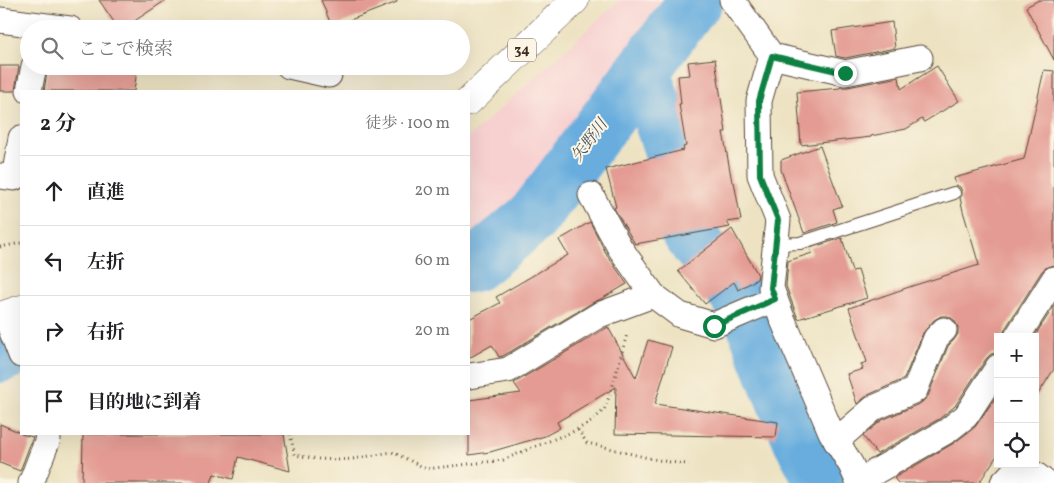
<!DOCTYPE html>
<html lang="ja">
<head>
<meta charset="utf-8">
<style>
  body { margin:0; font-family:Vollkorn,"Noto Serif JP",serif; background:#f6f6f6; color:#202124 }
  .controls { position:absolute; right:15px; bottom:15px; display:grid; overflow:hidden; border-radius:0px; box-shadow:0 5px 20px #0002 }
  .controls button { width:45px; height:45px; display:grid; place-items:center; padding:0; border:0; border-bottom:1px solid #e0e0e0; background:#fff; color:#202124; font:25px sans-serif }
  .stop { position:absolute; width:15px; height:15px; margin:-11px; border:4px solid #0b8043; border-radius:50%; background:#fff }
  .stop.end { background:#0b8043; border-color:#fff; box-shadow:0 1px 5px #0008 }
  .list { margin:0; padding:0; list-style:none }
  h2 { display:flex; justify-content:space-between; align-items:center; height:65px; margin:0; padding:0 20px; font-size:21px }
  h2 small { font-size:16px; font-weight:400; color:#757577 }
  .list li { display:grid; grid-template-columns:32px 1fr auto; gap:15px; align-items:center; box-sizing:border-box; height:70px; padding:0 20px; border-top:1px solid #e0e0e0 }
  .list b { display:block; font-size:19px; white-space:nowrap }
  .list em { font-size:16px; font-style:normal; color:#757577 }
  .icon { flex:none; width:28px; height:28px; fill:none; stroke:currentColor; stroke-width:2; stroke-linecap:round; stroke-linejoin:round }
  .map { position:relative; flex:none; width:1054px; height:483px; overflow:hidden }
  .search { position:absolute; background:#fff; box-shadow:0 5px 20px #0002; left:20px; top:20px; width:450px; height:55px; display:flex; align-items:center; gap:12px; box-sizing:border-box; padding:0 18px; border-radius:28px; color:#757577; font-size:19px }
  .panel { position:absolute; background:#fff; box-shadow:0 5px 20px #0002; left:20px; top:90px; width:450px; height:345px; border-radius:0px }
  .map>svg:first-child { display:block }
  .built { fill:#f7d0d0 }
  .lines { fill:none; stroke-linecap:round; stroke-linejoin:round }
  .river { stroke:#68adde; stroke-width:54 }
  .building { fill:#e49b93 }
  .service-casing { stroke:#564637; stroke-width:14 }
  .minor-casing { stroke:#564637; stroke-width:27 }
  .primary-casing { stroke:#564637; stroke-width:29 }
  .path { stroke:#564637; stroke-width:3; stroke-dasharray:1 4; stroke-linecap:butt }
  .service { stroke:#fff; stroke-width:12 }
  .minor { stroke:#fff; stroke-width:25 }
  .primary { stroke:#fff; stroke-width:28 }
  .route { stroke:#0b8043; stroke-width:6 }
  .labels { text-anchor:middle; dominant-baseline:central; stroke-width:4; stroke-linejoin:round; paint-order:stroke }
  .shield { fill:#fcf5e5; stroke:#75675a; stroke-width:1 }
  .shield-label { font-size:14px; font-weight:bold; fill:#3b2a1e }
  .water-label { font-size:16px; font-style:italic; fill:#4b5861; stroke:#fcf5e5 }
</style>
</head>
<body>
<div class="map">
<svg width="1054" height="483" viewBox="0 0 1054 483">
  <rect width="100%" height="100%" fill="#fcf5e5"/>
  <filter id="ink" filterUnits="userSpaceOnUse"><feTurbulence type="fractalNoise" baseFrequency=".02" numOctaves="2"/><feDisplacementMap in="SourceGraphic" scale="10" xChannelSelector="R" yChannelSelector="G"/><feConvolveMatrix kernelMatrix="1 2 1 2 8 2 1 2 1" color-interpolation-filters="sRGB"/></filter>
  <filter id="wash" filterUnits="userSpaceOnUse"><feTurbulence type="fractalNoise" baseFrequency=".0096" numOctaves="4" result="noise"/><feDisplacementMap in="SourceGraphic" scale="20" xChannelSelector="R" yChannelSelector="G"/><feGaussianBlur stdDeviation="1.12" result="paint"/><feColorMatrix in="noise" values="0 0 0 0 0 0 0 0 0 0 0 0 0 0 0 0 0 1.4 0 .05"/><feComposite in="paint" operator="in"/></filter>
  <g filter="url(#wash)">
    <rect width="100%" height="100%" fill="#ede3c3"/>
    <path class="built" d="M 620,0 L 673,0 L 510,212 L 469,239 L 469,137 Z"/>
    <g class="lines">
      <g class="river">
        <path d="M 643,71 L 669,145 L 677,176 L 682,223 L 698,246 L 716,267 L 738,298"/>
        <path d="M 469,266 L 476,264 L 533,217 L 696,0"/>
        <path d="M 754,326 C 768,364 783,401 799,438 C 806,453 815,467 822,483"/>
        <path d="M 0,356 L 21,347"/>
      </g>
    </g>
    <g id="blocks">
      <g class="building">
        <path d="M 99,0 L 166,0 L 127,26 L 116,25 Z"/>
        <path d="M 321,0 L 397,0 L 397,2 L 332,27 Z"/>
        <path d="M 1039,0 L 1054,0 L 1054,60 L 1026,7 Z"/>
        <path d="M 892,22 L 895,48 L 845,58 L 836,56 L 832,31 Z"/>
        <path d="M 715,59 L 726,132 L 723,132 L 732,182 L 734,182 L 741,220 L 727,222 L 730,227 L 635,244 L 614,208 L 616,207 L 606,169 L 684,150 L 683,147 L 686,146 L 679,104 L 681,104 L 678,76 L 690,75 L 688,62 Z"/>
        <path d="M 0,66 L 19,66 L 15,91 L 0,91 Z"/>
        <path d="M 48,66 L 129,66 L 129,69 L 137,70 L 134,91 L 44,91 Z"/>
        <path d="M 937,66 L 959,101 L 924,122 L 922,119 L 906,129 L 871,136 L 871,137 L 801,145 L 797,92 L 840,88 L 840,87 L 848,87 L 899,77 L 901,89 Z"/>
        <path d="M 1044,70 L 1054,71 L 1054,265 L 1047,267 L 1042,271 L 1005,329 L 1003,337 L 998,337 L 998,353 L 991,354 L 986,359 L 955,406 L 939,419 L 877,454 L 863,436 L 882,420 L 921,403 L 928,396 L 948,346 L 954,340 L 958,334 L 958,327 L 954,320 L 948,316 L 941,316 L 934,320 L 923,333 L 904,379 L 868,395 L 857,404 L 847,374 L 863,369 L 861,364 L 867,362 L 849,308 L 912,286 L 979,265 L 963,211 L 960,198 L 962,195 L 962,191 L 960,187 L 956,185 L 954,178 L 1024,159 Z"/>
        <path d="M 820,146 L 842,206 L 833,209 L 837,222 L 804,233 L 781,170 L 781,160 Z"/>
        <path d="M 590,222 L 607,255 L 627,284 L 603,298 L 592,303 L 503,356 L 499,357 L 492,345 L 469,358 L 469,319 L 500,303 L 496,297 L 568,255 L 559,240 Z"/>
        <path d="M 732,229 L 758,275 L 757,279 L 738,290 L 734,282 L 705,304 L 678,271 Z"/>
        <path d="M 842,238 L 852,271 L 858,270 L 867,298 L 798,319 L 786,286 L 788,261 L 812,253 L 810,248 Z"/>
        <path d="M 1054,306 L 1054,369 L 1035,399 L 1035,337 L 1034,337 Z"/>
        <path d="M 608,327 L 636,378 L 648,340 L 672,347 L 655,404 L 778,422 L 776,437 L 615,434 L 616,387 L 557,422 L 560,428 L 545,436 L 490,452 L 469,455 L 469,400 L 521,393 L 514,383 Z"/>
        <path d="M 998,394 L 998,454 L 979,483 L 898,483 L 894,478 L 954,443 L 975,427 Z"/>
        <path d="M 0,424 L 21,433 L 21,434 L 33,437 L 20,471 L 0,463 Z"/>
        <path d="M 83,434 L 284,434 L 290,471 L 238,457 L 233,479 L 214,474 L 211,483 L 82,483 Z"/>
      </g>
    </g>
  </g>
  <g filter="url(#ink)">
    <use href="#blocks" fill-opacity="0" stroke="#564637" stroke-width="1"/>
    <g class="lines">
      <defs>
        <path id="service" d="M 777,244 L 800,243 L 954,193"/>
        <g id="minor">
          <path d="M 732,0 L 772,56 L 759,101 L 760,175 L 778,220 L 771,288 L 782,318 L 831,432 L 851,465 L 859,483"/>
          <path d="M 0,20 L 70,29"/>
          <path d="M 772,56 L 845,73 L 920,58"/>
          <path d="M 289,66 L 329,75"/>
          <path d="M 29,91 L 34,66"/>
          <path d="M 0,176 L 14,178 L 21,138"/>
          <path d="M 591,195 L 620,248 L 653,295 L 680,315 L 714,325 L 775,299"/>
          <path d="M 5,314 L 21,355"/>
          <path d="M 1017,337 L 1054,279"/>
          <path d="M 469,376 L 508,370 L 599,315 L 653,295"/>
          <path d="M 836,441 L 874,408 L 915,390 L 936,338 L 944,330"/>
          <path d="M 859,481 L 947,431 L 966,416 L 998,367"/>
          <path d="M 31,483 L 48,439 L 47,434"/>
          <path d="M 1003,483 L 1019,466 L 1036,475 L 1046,483"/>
        </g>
        <g id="primary">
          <path d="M 469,101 L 575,0"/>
          <path d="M 0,316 L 21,309"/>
        </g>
      </defs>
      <use href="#service" class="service-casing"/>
      <use href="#minor" class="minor-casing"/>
      <use href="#primary" class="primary-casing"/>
      <g class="path">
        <path d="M 0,247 L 21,243"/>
        <path d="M 578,430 L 587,443 C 621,450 654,462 689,464"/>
        <path d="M 290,434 L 295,455 L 318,459 L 337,460 L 353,459 L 392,452 L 417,464 L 426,469 L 503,460 L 529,449 L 572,432 L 591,422 L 604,410 L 611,392 L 627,334"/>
      </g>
      <use href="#service" class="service"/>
      <use href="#minor" class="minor"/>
      <use href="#primary" class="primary"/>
    </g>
  </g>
  <g class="lines" filter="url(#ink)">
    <path class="route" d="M 714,326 L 775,299 L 771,288 L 778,220 L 760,175 L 759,101 L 772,56 L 845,73"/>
  </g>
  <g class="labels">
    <rect class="shield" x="508" y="38.5" width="28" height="23" rx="4"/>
    <g class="shield-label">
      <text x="522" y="50">34</text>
    </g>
    <g class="water-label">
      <text transform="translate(590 141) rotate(-53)">矢野川</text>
    </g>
  </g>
</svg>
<div class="controls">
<button>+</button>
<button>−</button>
<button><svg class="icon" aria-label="locate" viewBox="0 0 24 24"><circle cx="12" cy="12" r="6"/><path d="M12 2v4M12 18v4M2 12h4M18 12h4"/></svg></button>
</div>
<div class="stop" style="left:714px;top:326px"></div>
<div class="stop end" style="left:845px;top:73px"></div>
<div class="search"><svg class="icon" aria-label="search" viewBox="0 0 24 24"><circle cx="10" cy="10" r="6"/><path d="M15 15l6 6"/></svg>ここで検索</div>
<section class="panel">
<h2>2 分<small>徒歩 · 100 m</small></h2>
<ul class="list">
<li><svg class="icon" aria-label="ahead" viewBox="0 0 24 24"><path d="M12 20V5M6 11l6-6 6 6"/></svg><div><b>直進</b></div><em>20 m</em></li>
<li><svg class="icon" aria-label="left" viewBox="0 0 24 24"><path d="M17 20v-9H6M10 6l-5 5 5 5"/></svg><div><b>左折</b></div><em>60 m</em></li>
<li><svg class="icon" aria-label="right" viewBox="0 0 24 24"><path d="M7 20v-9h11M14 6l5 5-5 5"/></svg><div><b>右折</b></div><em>20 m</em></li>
<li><svg class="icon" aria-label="arrive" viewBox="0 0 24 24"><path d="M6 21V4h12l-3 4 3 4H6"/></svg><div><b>目的地に到着</b></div></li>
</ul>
</section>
</div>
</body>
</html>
